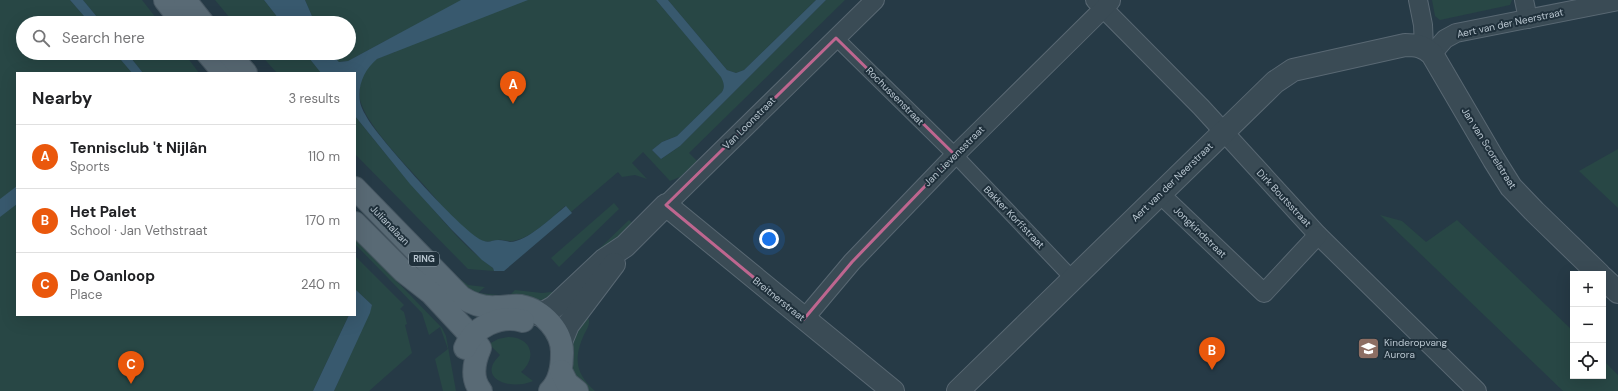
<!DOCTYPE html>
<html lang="en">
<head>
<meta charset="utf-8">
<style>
  body { margin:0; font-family:"DM Sans",sans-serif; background:#f2f2f2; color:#202124 }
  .controls { position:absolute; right:12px; bottom:12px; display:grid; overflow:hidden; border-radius:0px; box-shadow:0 4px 16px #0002 }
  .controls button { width:36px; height:36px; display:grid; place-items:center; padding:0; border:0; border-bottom:1px solid #e0e0e0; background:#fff; color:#202124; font:20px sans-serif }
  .you { position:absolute; left:769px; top:239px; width:14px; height:14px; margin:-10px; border:3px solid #fff; border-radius:50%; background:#1a73e8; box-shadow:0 0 0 6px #1a73e833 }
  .badge { display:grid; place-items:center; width:26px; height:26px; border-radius:50%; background:#ea580c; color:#fff; font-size:13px; font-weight:700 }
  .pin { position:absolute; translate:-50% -33px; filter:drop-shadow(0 1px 2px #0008) }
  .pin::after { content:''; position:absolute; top:21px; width:14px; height:12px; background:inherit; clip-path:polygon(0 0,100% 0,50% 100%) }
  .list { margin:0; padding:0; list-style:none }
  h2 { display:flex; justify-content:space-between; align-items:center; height:52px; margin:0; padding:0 16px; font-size:17px }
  h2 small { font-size:13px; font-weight:400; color:#757577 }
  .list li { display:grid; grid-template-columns:26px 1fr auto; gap:12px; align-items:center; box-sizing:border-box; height:64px; padding:0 16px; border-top:1px solid #e0e0e0 }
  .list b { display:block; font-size:15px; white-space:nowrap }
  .list p { margin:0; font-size:13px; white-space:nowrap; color:#757577 }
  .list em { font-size:13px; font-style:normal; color:#757577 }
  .icon { flex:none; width:22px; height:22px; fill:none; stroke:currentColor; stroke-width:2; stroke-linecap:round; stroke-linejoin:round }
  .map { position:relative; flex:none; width:1618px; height:391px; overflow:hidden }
  .search { position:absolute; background:#fff; box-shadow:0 4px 16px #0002; left:16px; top:16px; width:340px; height:44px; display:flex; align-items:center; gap:10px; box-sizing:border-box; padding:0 14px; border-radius:22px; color:#757577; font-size:15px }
  .panel { position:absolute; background:#fff; box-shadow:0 4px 16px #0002; left:16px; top:72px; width:340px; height:244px; border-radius:0px }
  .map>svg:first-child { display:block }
  .green { fill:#284745 }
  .water { fill:#38596e }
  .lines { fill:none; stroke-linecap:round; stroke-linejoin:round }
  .pedestrian-casing { stroke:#596873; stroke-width:16 }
  .minor-casing { stroke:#596873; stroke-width:20 }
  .tertiary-casing { stroke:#596873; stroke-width:24 }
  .primary-casing { stroke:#475762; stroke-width:24 }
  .pedestrian { stroke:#3a4b55; stroke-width:14 }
  .minor { stroke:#3a4b55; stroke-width:18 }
  .tertiary { stroke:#3a4b55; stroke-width:22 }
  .primary { stroke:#596a75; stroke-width:22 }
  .marked { fill:none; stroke:#be668f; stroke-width:3; stroke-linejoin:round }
  .labels { text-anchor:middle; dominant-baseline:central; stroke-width:4; stroke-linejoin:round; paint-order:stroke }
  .shield { fill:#1f303b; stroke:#8a98a3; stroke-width:1 }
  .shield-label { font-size:9px; font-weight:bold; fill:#b8c5cf }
  .street-label { font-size:10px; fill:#b8c5cf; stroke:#1f303b }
  .poi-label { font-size:10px; fill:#b8c5cf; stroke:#1f303b; text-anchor:start }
</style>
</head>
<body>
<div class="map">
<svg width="1618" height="391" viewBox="0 0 1618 391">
  <rect width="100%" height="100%" fill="#263a46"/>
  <g class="green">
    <path d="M 0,0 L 70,0 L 90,23 L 23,23 L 23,53 L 115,53 L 132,73 L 17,73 L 17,315 L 349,315 L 313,391 L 0,391 Z"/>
    <path d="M 83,0 L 142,0 L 160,23 L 102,23 Z"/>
    <path d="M 215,0 L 264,0 L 282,23 L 234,23 Z"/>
    <path d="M 305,0 L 656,0 L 722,77 C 724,83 725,87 722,92 L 677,136 L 662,142 L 652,150 L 661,159 L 680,146 L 826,0 L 845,0 L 689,153 L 697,161 L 680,177 L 670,181 L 643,152 L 632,163 L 647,179 L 635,175 L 622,177 L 618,172 L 571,212 L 565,206 C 550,219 533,237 513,241 C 508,242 503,239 498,240 C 493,240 489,243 483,241 C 467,237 436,199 424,185 C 405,164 370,129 361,103 C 357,93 361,74 369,66 C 375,58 386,55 395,52 L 389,39 L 348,61 L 339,62 L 330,53 L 349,53 L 349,23 L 315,23 Z"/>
    <path d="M 668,0 L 816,0 L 744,70 L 736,73 L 727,70 Z"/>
    <path d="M 1432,0 L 1512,0 L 1510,5 L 1440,20 L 1435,16 Z"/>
    <path d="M 127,53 L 184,53 L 199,73 L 143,73 Z"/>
    <path d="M 259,53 L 305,53 L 321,73 L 277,73 Z"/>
    <path d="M 355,116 C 380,147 405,178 432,208 C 451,230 469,251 493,268 L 494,271 L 468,269 L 355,154 Z"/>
    <path d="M 1618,149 L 1618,208 L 1579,171 Z"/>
    <path d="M 355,174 L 456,276 L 468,285 L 485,287 L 478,293 L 509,296 L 515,290 L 542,293 L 560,291 L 544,300 L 499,298 L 479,295 L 460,285 L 355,180 Z"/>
    <path d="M 614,203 L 619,209 L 559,267 L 551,258 Z"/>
    <path d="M 1380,215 L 1402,221 L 1426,242 L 1457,220 L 1573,331 L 1573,376 L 1603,376 L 1603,360 L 1618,375 L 1618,391 L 1563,391 Z"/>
    <path d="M 629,220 L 633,224 L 572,282 L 569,278 Z"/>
    <path d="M 355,238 L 442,328 L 446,336 L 456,391 L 443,391 L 435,359 L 448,349 L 440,327 L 429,335 L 422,313 L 355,244 Z"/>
    <path d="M 355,256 L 404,305 L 400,309 L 404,312 L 407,324 L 405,325 L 412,353 L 369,391 L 334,391 L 372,305 L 355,289 Z"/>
    <path d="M 584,314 C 586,317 590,318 589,322 C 589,327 585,332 583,337 C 573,360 577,375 595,391 L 587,391 L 572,375 L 570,345 Z"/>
    <path d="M 508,337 C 531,337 538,357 521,372 L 533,381 C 511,391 475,379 500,355 L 489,344 L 498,339 Z"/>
  </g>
  <g class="water">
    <path d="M 70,0 L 83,0 L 102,23 L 90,23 Z"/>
    <path d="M 264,0 L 305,0 L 315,23 L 282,23 Z"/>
    <path d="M 461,0 L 528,0 L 377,59 C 365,69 357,85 360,102 C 361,108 366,116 369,121 C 381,140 466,237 484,241 C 489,243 493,240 498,240 C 503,240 506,241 510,242 C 527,242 553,216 566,206 L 572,213 L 504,271 L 494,271 L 493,268 L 482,260 L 451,229 L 410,184 L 355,116 L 355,73 L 321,73 L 305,53 L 330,53 L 339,62 L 348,61 Z"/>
    <path d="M 656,0 L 668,0 L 727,70 L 736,73 L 744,70 L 816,0 L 826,0 L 680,146 L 661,159 L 652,150 L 662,142 L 677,136 L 722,92 C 725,87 724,83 721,77 Z"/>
    <path d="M 115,53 L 127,53 L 143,73 L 132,73 Z"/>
    <path d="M 17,186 L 17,204 L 0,217 L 0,199 Z"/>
    <path d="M 355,289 L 372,305 L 370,313 L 334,391 L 313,391 L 349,315 L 355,315 Z"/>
  </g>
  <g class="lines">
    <defs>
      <path id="pedestrian" d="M 836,38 L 955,155 L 1073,279"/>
      <g id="minor">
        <path d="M 1095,0 L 1201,107 L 1318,235 L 1477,391"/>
        <path d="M 1418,0 L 1423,25 L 1424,47"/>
        <path d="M 1524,0 L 1528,19"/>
        <path d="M 1432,54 L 1445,39 L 1456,33 L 1618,1"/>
        <path d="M 1160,194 L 1264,293 L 1318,235"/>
        <path d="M 666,205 L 875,0"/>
        <path d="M 804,319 L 852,262 L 955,155 L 1111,1"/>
      </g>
      <g id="tertiary">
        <path d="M 1603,278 L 1618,292"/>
        <path d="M 540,315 L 554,307 L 604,260 L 625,246 L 666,205 L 893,391"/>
        <path d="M 561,342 L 568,325 L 614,264"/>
        <path d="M 958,391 L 1275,82 L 1293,70 L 1405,45 C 1417,45 1423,46 1432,54 L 1494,160 L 1511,187 L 1535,212 L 1599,274"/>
      </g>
      <g id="primary">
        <path d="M 165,0 L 183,23"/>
        <path d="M 185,0 L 203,23"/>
        <path d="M 207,53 L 224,73"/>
        <path d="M 228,53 L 246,73"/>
        <path d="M 355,188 L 461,297 C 472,304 483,308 496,307 C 505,307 512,305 521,306 C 543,310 563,332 562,354 C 562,368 560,381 550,391"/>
        <path d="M 355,223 L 403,271 L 431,293 L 472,337 L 480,348 C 474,362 470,378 481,391"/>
        <path d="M 465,348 C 474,327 500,314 523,321"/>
        <path d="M 561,371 L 567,383 L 577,391"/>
      </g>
    </defs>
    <use href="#pedestrian" class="pedestrian-casing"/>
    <use href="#minor" class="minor-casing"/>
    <use href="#tertiary" class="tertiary-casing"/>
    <use href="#primary" class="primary-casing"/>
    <use href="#pedestrian" class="pedestrian"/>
    <use href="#minor" class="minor"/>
    <use href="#tertiary" class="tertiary"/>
    <use href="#primary" class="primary"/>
  </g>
  <path class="marked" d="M 836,38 L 955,155 L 852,262 L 804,319 L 666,205 Z"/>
  <defs>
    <symbol id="school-square" viewBox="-11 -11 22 22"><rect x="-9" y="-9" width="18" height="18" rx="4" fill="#8d6e63" stroke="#1f303b"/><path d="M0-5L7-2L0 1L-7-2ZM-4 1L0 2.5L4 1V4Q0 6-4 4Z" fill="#fff"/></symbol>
  </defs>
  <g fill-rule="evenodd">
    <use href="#school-square" x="1356" y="336" width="25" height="25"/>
  </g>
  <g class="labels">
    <rect class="shield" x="409" y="252" width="30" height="14" rx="3"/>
    <g class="shield-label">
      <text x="424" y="259">RING</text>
    </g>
    <g class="street-label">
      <text transform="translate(1510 23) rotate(-12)">Aert van der Neerstraat</text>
      <text transform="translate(895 96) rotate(45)">Rochussenstraat</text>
      <text transform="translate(749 123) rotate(-45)">Van Loonstraat</text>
      <text transform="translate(1489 148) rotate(58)">Jan van Scorelstraat</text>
      <text transform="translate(954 156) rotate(-45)">Jan Lievensstraat</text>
      <text transform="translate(1172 182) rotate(-44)">Aert van der Neerstraat</text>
      <text transform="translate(1284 198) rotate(47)">Dirk Boutsstraat</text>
      <text transform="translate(1014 217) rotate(46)">Bakker Korffstraat</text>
      <text transform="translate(390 225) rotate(46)">Julianalaan</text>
      <text transform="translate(1200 232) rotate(44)">Jongkindstraat</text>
      <text transform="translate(779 299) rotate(39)">Breitnerstraat</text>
    </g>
    <g class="poi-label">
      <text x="1384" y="342">Kinderopvang<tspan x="1384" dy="12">Aurora</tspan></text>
    </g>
  </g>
</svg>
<div class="controls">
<button>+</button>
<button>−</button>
<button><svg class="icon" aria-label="locate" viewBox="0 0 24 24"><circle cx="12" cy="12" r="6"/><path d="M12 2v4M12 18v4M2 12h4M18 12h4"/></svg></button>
</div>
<div class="you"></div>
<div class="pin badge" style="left:513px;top:104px">A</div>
<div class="pin badge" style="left:1212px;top:370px">B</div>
<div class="pin badge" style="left:131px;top:384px">C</div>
<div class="search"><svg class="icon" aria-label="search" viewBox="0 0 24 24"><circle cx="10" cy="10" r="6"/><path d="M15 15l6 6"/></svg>Search here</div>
<section class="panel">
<h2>Nearby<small>3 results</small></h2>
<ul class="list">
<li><span class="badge">A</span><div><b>Tennisclub 't Nijlân</b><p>Sports</p></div><em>110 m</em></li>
<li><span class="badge">B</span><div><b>Het Palet</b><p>School · Jan Vethstraat</p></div><em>170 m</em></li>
<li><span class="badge">C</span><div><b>De Oanloop</b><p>Place</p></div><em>240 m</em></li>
</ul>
</section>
</div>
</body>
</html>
